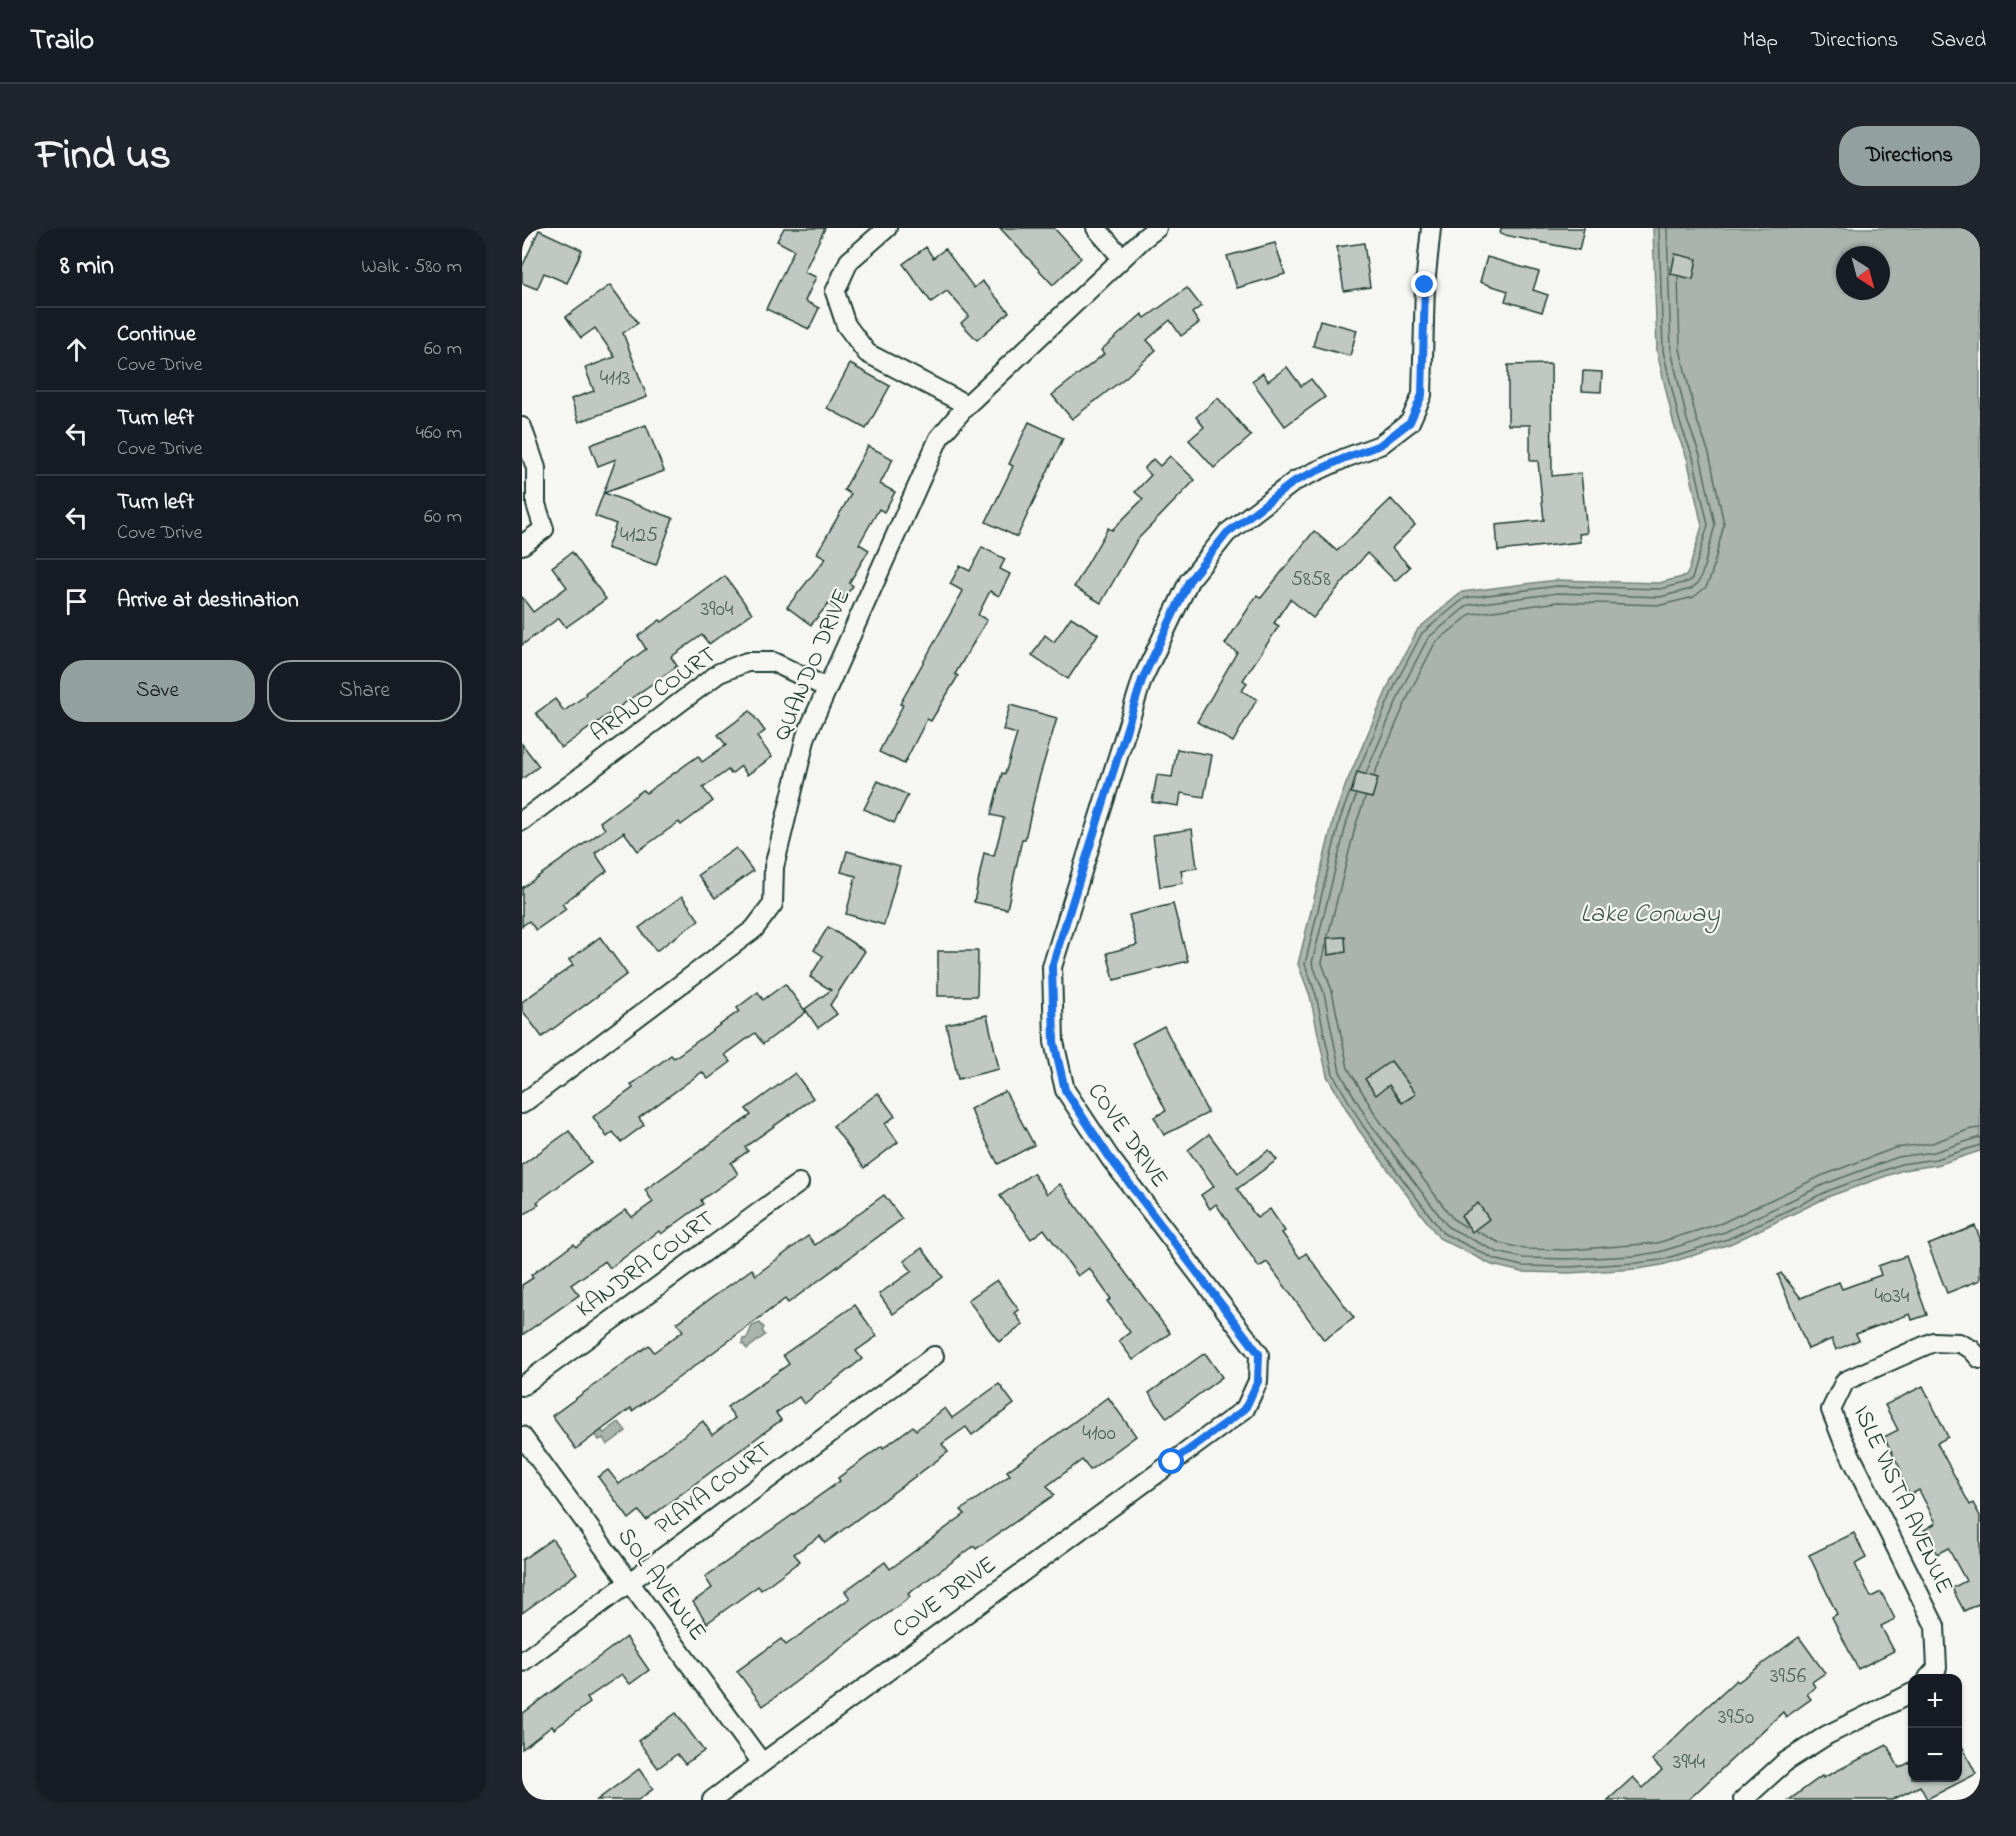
<!DOCTYPE html>
<html lang="en">
<head>
<meta charset="utf-8">
<style>
  body { margin:0; font-family:"Indie Flower",sans-serif; background:#20242c; color:#f1f3f6 }
  .controls { position:absolute; right:18px; bottom:18px; display:grid; overflow:hidden; border-radius:12px; box-shadow:0 2px 4px #0004 }
  .controls button { width:54px; height:54px; display:grid; place-items:center; padding:0; border:0; border-bottom:2px solid #363941; background:#171b24; color:#f1f3f6; font:30px sans-serif }
  .compass { position:absolute; left:1314px; top:18px; width:54px; height:54px; border-radius:50%; background:#171b24; box-shadow:0 2px 4px #0004; rotate:144deg }
  .stop { position:absolute; width:18px; height:18px; margin:-14px; border:4px solid #1a73e8; border-radius:50%; background:#fff }
  .stop.end { background:#1a73e8; border-color:#fff; box-shadow:0 2px 6px #0008 }
  .list { margin:0; padding:0; list-style:none }
  h2 { display:flex; justify-content:space-between; align-items:center; height:78px; margin:0; padding:0 24px; font-size:26px }
  h2 small { font-size:20px; font-weight:400; color:#9ea1a6 }
  .list li { display:grid; grid-template-columns:39px 1fr auto; gap:18px; align-items:center; box-sizing:border-box; height:84px; padding:0 24px; border-top:2px solid #363941 }
  .list b { display:block; font-size:22px; white-space:nowrap }
  .list p { margin:0; font-size:20px; white-space:nowrap; color:#9ea1a6 }
  .list em { font-size:20px; font-style:normal; color:#9ea1a6 }
  .actions { display:flex; gap:12px; padding:18px 24px }
  .actions a { flex:1; padding:14px 0; border:2px solid #92a19f; border-radius:24px; text-align:center; font-size:21px; color:#92a19f }
  .actions .main { background:#92a19f; color:#111 }
  .icon { flex:none; width:33px; height:33px; fill:none; stroke:currentColor; stroke-width:2; stroke-linecap:round; stroke-linejoin:round }
  .map { position:relative; flex:none; width:1458px; height:1572px; overflow:hidden; border-radius:24px }
  header { display:flex; align-items:center; gap:36px; box-sizing:border-box; height:84px; padding:0 30px; background:#171b24; border-bottom:2px solid #363941 }
  header strong { font-size:28px }
  nav { display:flex; gap:33px; margin-inline-start:auto; font-size:21px }
  .intro { display:flex; align-items:center; justify-content:space-between; box-sizing:border-box; height:144px; padding:0 36px }
  h1 { margin:0; font-size:42px }
  .button { padding:15px 27px; border-radius:24px; background:#92a19f; color:#111; font-size:21px; font-weight:700 }
  main { display:flex; gap:36px; padding:0 36px }
  aside { flex:1; background:#171b24; border-radius:24px; box-shadow:0 2px 4px #0004 }
  .map>svg:first-child { display:block }
  .water { fill:#aab3ae; stroke:#72847d; stroke-width:1.5; fill-rule:evenodd }
  .lines { fill:none; stroke-linecap:round; stroke-linejoin:round }
  .shore { stroke:#576c65; stroke-width:1.5 }
  .building { fill:#c1c8c3; stroke:#1f3d34; stroke-width:1.5 }
  .street-casing { stroke:#1f3d34; stroke-width:22 }
  .street { stroke:#f6f6f2; stroke-width:18 }
  .route { stroke:#1a73e8; stroke-width:8 }
  .labels { text-anchor:middle; dominant-baseline:central; stroke-width:4.5; stroke-linejoin:round; paint-order:stroke }
  .number-label { font-size:21px; fill:#486058 }
  .street-label { font-size:24px; fill:#1f3d34; stroke:#f6f6f2 }
  .water-label { font-size:26px; font-style:italic; fill:#425a52; stroke:#f6f6f2 }
</style>
</head>
<body>
<header>
<strong>Trailo</strong>
<nav><a>Map</a><a>Directions</a><a>Saved</a></nav>
</header>
<div class="intro"><h1>Find us</h1><a class="button">Directions</a></div>
<main>
<aside>
<h2>8 min<small>Walk · 580 m</small></h2>
<ul class="list">
<li><svg class="icon" aria-label="ahead" viewBox="0 0 24 24"><path d="M12 20V5M6 11l6-6 6 6"/></svg><div><b>Continue</b><p>Cove Drive</p></div><em>60 m</em></li>
<li><svg class="icon" aria-label="left" viewBox="0 0 24 24"><path d="M17 20v-9H6M10 6l-5 5 5 5"/></svg><div><b>Turn left</b><p>Cove Drive</p></div><em>460 m</em></li>
<li><svg class="icon" aria-label="left" viewBox="0 0 24 24"><path d="M17 20v-9H6M10 6l-5 5 5 5"/></svg><div><b>Turn left</b><p>Cove Drive</p></div><em>60 m</em></li>
<li><svg class="icon" aria-label="arrive" viewBox="0 0 24 24"><path d="M6 21V4h12l-3 4 3 4H6"/></svg><div><b>Arrive at destination</b></div></li>
</ul>
<div class="actions"><a class="main">Save</a><a>Share</a></div>
</aside>
<div class="map">
<svg width="1458" height="1572" viewBox="0 0 1458 1572">
  <rect width="100%" height="100%" fill="#f6f6f2"/>
  <filter id="ink" filterUnits="userSpaceOnUse"><feTurbulence type="fractalNoise" baseFrequency=".0167" numOctaves="2"/><feDisplacementMap in="SourceGraphic" scale="12" xChannelSelector="R" yChannelSelector="G"/><feConvolveMatrix kernelMatrix="1 2 1 2 8 2 1 2 1" color-interpolation-filters="sRGB"/></filter>
  <g filter="url(#ink)">
    <g class="water">
      <path d="M 1131,0 L 1458,0 L 1458,923 L 1415,937 L 1381,942 L 1308,968 L 1208,1016 L 1140,1037 L 1115,1041 L 1047,1045 L 1000,1044 L 970,1037 L 917,1010 L 836,901 L 805,848 L 788,768 L 776,736 L 812,589 L 824,556 L 869,452 L 896,401 L 940,364 L 1035,352 L 1137,355 L 1164,348 L 1167,342 L 1180,298 L 1165,230 L 1152,197 L 1135,124 ZM 1323,27 L 1359,27 L 1359,63 L 1323,63 Z"/>
      <path d="M 238,1095 L 242,1100 L 240,1102 L 243,1107 L 225,1121 L 220,1115 L 221,1111 L 225,1110 L 230,1098 Z"/>
      <path d="M 97,1194 L 104,1203 L 85,1217 L 81,1210 L 77,1212 L 73,1206 L 79,1202 L 82,1205 Z"/>
    </g>
    <g class="lines">
      <g class="shore">
        <path d="M 836,543 L 874,455 L 900,405 L 943,370 L 1035,358 L 1138,361 L 1165,354 L 1170,351 L 1186,297 L 1171,229 L 1158,195 L 1141,123 L 1137,0"/>
        <path d="M 844,545 L 881,458 L 906,410 L 946,377 L 1036,365 L 1138,369 L 1169,361 L 1176,355 L 1180,346 L 1193,297 L 1178,227 L 1165,192 L 1149,122 L 1145,0"/>
        <path d="M 852,547 L 889,462 L 913,415 L 949,386 L 1036,374 L 1139,377 L 1172,369 L 1184,359 L 1189,348 L 1202,296 L 1187,225 L 1174,190 L 1158,121 L 1156,49"/>
        <path d="M 828,564 L 818,591 L 783,736 L 794,767 L 811,846 L 841,898 L 921,1005 L 972,1031 L 1000,1038 L 1047,1039 L 1114,1035 L 1139,1032 L 1206,1011 L 1306,963 L 1379,936 L 1414,931 L 1458,917"/>
        <path d="M 834,568 L 825,593 L 790,735 L 802,765 L 818,844 L 847,894 L 926,999 L 975,1024 L 1001,1030 L 1047,1031 L 1113,1028 L 1137,1024 L 1203,1004 L 1303,956 L 1376,929 L 1412,924 L 1458,909"/>
        <path d="M 806,708 L 834,596 L 843,570"/>
        <path d="M 804,717 L 800,735 L 810,763 L 826,840 L 855,889 L 931,991 L 944,999"/>
        <path d="M 954,1003 L 978,1015 L 1003,1021 L 1047,1022 L 1135,1015 L 1200,995 L 1299,948 L 1373,920 L 1410,915 L 1449,901 L 1458,900"/>
      </g>
    </g>
    <g class="building">
      <path d="M 262,0 L 303,0 L 282,44 L 294,49 L 283,73 L 297,80 L 287,101 L 244,81 L 272,22 L 255,13 Z"/>
      <path d="M 478,0 L 532,0 L 559,30 L 531,57 Z"/>
      <path d="M 979,0 L 1062,0 L 1057,22 L 978,6 Z"/>
      <path d="M 17,2 L 60,22 L 45,55 L 22,45 L 15,61 L 0,55 L 0,39 Z"/>
      <path d="M 753,15 L 763,46 L 715,60 L 705,28 Z"/>
      <path d="M 842,15 L 848,59 L 822,63 L 815,19 Z"/>
      <path d="M 404,19 L 411,30 L 423,21 L 452,60 L 460,53 L 487,84 L 455,112 L 439,95 L 447,88 L 425,63 L 409,74 L 381,36 Z"/>
      <path d="M 1153,26 L 1175,31 L 1171,51 L 1149,46 Z"/>
      <path d="M 965,29 L 1017,44 L 1011,62 L 1026,67 L 1020,84 L 983,73 L 986,63 L 958,54 Z"/>
      <path d="M 88,57 L 116,95 L 101,105 L 125,169 L 57,194 L 49,171 L 72,163 L 63,140 L 93,129 L 73,100 L 59,110 L 44,89 Z"/>
      <path d="M 665,60 L 679,78 L 670,85 L 677,95 L 659,108 L 648,92 L 625,112 L 634,122 L 604,149 L 550,191 L 530,167 L 582,126 L 579,122 L 620,86 L 623,90 Z"/>
      <path d="M 798,92 L 835,102 L 828,128 L 791,118 Z"/>
      <path d="M 328,136 L 368,158 L 344,201 L 305,180 Z"/>
      <path d="M 1029,136 L 1030,248 L 1059,245 L 1065,305 L 1057,306 L 1058,314 L 976,323 L 974,297 L 1022,292 L 1016,233 L 1008,233 L 1008,197 L 986,197 L 986,137 Z"/>
      <path d="M 765,139 L 779,158 L 789,151 L 803,169 L 763,198 L 730,153 L 741,145 L 746,153 Z"/>
      <path d="M 1061,143 L 1080,144 L 1079,164 L 1060,163 Z"/>
      <path d="M 696,170 L 729,208 L 692,240 L 667,212 L 682,199 L 674,189 Z"/>
      <path d="M 507,194 L 541,210 L 495,309 L 464,294 L 491,238 L 487,236 Z"/>
      <path d="M 124,197 L 142,243 L 82,265 L 151,290 L 134,337 L 85,320 L 94,296 L 73,288 L 94,231 L 76,238 L 68,217 Z"/>
      <path d="M 346,218 L 371,231 L 358,256 L 373,264 L 362,284 L 357,281 L 337,316 L 347,322 L 327,355 L 331,358 L 313,381 L 306,376 L 289,397 L 265,379 L 304,330 L 295,325 L 329,266 L 322,262 Z"/>
      <path d="M 648,228 L 673,252 L 615,312 L 579,375 L 552,359 L 586,300 L 590,302 L 621,271 L 613,264 L 629,247 L 622,241 L 631,231 L 638,238 Z"/>
      <path d="M 869,271 L 893,297 L 870,320 L 888,339 L 873,353 L 845,325 L 791,390 L 768,371 L 752,395 L 757,398 L 721,452 L 725,455 L 720,463 L 735,471 L 711,514 L 675,494 L 715,424 L 703,416 L 735,367 L 739,370 L 792,303 L 815,323 Z"/>
      <path d="M 460,319 L 483,331 L 478,341 L 488,346 L 477,368 L 468,363 L 456,387 L 465,392 L 433,446 L 436,448 L 409,493 L 405,491 L 382,536 L 357,524 L 381,477 L 378,476 L 441,363 L 428,356 L 438,338 L 448,343 Z"/>
      <path d="M 50,324 L 84,371 L 44,399 L 37,390 L 0,417 L 0,369 L 11,384 L 45,359 L 30,339 Z"/>
      <path d="M 203,348 L 230,385 L 187,416 L 180,407 L 149,429 L 155,438 L 39,520 L 14,485 L 33,471 L 42,483 L 64,467 L 63,465 L 124,421 L 116,408 L 138,392 L 140,394 Z"/>
      <path d="M 549,389 L 576,406 L 546,451 L 510,427 L 523,407 L 532,414 Z"/>
      <path d="M 488,477 L 535,490 L 516,554 L 503,611 L 500,611 L 485,681 L 452,674 L 462,625 L 472,628 L 482,590 L 469,587 L 480,545 L 483,546 L 495,506 L 481,502 Z"/>
      <path d="M 228,483 L 243,503 L 235,509 L 250,529 L 225,547 L 219,538 L 209,546 L 206,542 L 181,560 L 191,573 L 159,597 L 157,594 L 116,623 L 102,604 L 73,625 L 85,643 L 40,676 L 44,681 L 14,702 L 7,693 L 0,698 L 0,660 L 83,601 L 78,594 L 121,562 L 124,565 L 176,528 L 180,534 L 204,517 L 196,507 Z"/>
      <path d="M 0,516 L 17,538 L 0,551 Z"/>
      <path d="M 655,521 L 690,527 L 682,569 L 659,565 L 657,578 L 630,574 L 635,547 L 650,549 Z"/>
      <path d="M 835,544 L 856,550 L 850,570 L 829,565 Z"/>
      <path d="M 356,553 L 386,567 L 372,595 L 342,581 Z"/>
      <path d="M 670,601 L 675,640 L 659,642 L 661,655 L 638,659 L 631,607 Z"/>
      <path d="M 214,620 L 231,643 L 193,670 L 176,647 Z"/>
      <path d="M 325,623 L 378,638 L 362,697 L 324,686 L 334,648 L 319,644 Z"/>
      <path d="M 160,668 L 177,692 L 134,723 L 117,700 Z"/>
      <path d="M 651,676 L 666,733 L 592,752 L 585,725 L 615,717 L 607,687 Z"/>
      <path d="M 306,699 L 343,723 L 308,777 L 315,786 L 296,800 L 283,781 L 309,762 L 288,749 L 301,728 L 292,722 Z"/>
      <path d="M 78,709 L 105,746 L 20,809 L 0,782 L 0,774 L 51,737 L 47,732 Z"/>
      <path d="M 823,709 L 824,724 L 806,727 L 805,710 Z"/>
      <path d="M 416,723 L 456,723 L 455,768 L 416,768 Z"/>
      <path d="M 263,756 L 284,784 L 241,816 L 233,805 L 203,827 L 209,834 L 186,851 L 180,844 L 117,890 L 122,897 L 99,914 L 91,904 L 85,909 L 71,889 L 111,860 L 109,857 L 149,827 L 152,830 L 217,783 L 215,780 L 236,764 L 241,772 Z"/>
      <path d="M 465,787 L 477,841 L 436,851 L 424,796 Z"/>
      <path d="M 642,798 L 686,885 L 642,907 L 632,889 L 644,883 L 610,815 Z"/>
      <path d="M 869,833 L 894,866 L 880,875 L 867,857 L 854,867 L 843,851 Z"/>
      <path d="M 273,845 L 291,870 L 223,919 L 226,923 L 209,935 L 216,946 L 179,972 L 181,976 L 139,1006 L 137,1003 L 88,1040 L 83,1033 L 49,1057 L 57,1067 L 0,1107 L 0,1057 L 11,1050 L 9,1047 L 52,1016 L 54,1019 L 104,982 L 110,989 L 131,974 L 123,962 L 229,887 L 224,881 Z"/>
      <path d="M 483,863 L 512,917 L 476,936 L 448,881 Z"/>
      <path d="M 356,865 L 373,888 L 363,896 L 376,914 L 342,940 L 311,898 Z"/>
      <path d="M 47,903 L 69,934 L 15,974 L 17,976 L 0,988 L 0,937 Z"/>
      <path d="M 687,906 L 716,945 L 747,922 L 755,932 L 715,961 L 735,990 L 748,981 L 763,1003 L 760,1005 L 778,1030 L 784,1025 L 832,1090 L 802,1112 L 745,1034 L 737,1039 L 694,976 L 688,981 L 679,967 L 692,958 L 666,922 Z"/>
      <path d="M 511,945 L 525,966 L 538,956 L 648,1105 L 611,1132 L 597,1113 L 608,1104 L 585,1073 L 589,1071 L 567,1040 L 556,1048 L 522,1001 L 509,1011 L 478,968 Z"/>
      <path d="M 362,967 L 380,991 L 266,1075 L 263,1071 L 170,1140 L 110,1183 L 109,1180 L 54,1221 L 30,1188 L 127,1117 L 132,1124 L 161,1103 L 155,1095 L 230,1041 L 234,1047 L 286,1008 L 293,1017 Z"/>
      <path d="M 956,975 L 967,991 L 950,1004 L 939,988 Z"/>
      <path d="M 1453,998 L 1458,1010 L 1458,1052 L 1425,1065 L 1406,1017 Z"/>
      <path d="M 400,1020 L 421,1049 L 371,1086 L 357,1066 L 390,1043 L 382,1033 Z"/>
      <path d="M 1384,1028 L 1405,1087 L 1390,1092 L 1388,1086 L 1334,1106 L 1337,1112 L 1314,1122 L 1310,1111 L 1286,1121 L 1256,1047 L 1259,1045 L 1279,1070 L 1317,1054 L 1320,1061 L 1359,1047 L 1356,1038 Z"/>
      <path d="M 475,1052 L 497,1082 L 493,1085 L 501,1097 L 477,1114 L 446,1072 Z"/>
      <path d="M 333,1077 L 355,1108 L 334,1123 L 340,1131 L 282,1176 L 277,1169 L 254,1185 L 259,1192 L 124,1292 L 117,1283 L 107,1291 L 76,1249 L 86,1242 L 97,1256 L 181,1193 L 190,1207 L 213,1190 L 205,1179 L 267,1136 L 261,1127 Z"/>
      <path d="M 683,1125 L 700,1149 L 645,1190 L 627,1165 Z"/>
      <path d="M 477,1156 L 492,1176 L 450,1207 L 444,1199 L 420,1216 L 426,1224 L 303,1315 L 298,1308 L 272,1326 L 278,1333 L 239,1362 L 236,1358 L 185,1395 L 171,1374 L 190,1360 L 183,1349 L 318,1253 L 316,1250 L 360,1218 L 361,1220 L 391,1198 L 394,1202 L 423,1180 L 430,1190 Z"/>
      <path d="M 1401,1158 L 1426,1209 L 1415,1215 L 1448,1277 L 1451,1275 L 1458,1288 L 1458,1380 L 1456,1376 L 1442,1383 L 1430,1360 L 1444,1353 L 1426,1320 L 1415,1326 L 1402,1302 L 1414,1295 L 1397,1262 L 1388,1267 L 1376,1243 L 1379,1242 L 1362,1209 L 1376,1202 L 1363,1177 Z"/>
      <path d="M 586,1169 L 614,1208 L 568,1242 L 560,1232 L 525,1258 L 532,1267 L 454,1321 L 452,1318 L 386,1366 L 388,1369 L 241,1478 L 215,1443 L 259,1411 L 264,1417 L 328,1370 L 323,1363 L 363,1334 L 368,1341 L 443,1286 L 439,1282 L 488,1247 L 485,1243 Z"/>
      <path d="M 1332,1305 L 1344,1330 L 1333,1336 L 1349,1369 L 1359,1364 L 1373,1391 L 1359,1398 L 1372,1423 L 1336,1441 L 1310,1389 L 1315,1386 L 1287,1327 Z"/>
      <path d="M 30,1311 L 55,1345 L 0,1385 L 0,1332 Z"/>
      <path d="M 104,1409 L 127,1442 L 108,1456 L 100,1446 L 65,1470 L 68,1475 L 32,1501 L 30,1498 L 0,1521 L 0,1486 Z"/>
      <path d="M 1277,1409 L 1303,1445 L 1290,1454 L 1293,1459 L 1285,1466 L 1289,1471 L 1264,1489 L 1261,1484 L 1166,1572 L 1086,1572 L 1111,1549 L 1121,1560 L 1140,1542 L 1130,1532 L 1176,1487 L 1214,1452 L 1216,1454 Z"/>
      <path d="M 154,1485 L 182,1523 L 163,1536 L 155,1526 L 136,1540 L 116,1513 Z"/>
      <path d="M 1436,1510 L 1454,1546 L 1405,1571 L 1398,1558 L 1370,1572 L 1267,1572 L 1300,1548 L 1301,1550 L 1365,1517 L 1377,1540 L 1390,1533 L 1390,1550 L 1436,1550 Z"/>
      <path d="M 117,1541 L 131,1561 L 116,1572 L 75,1572 Z"/>
    </g>
    <g class="lines">
      <defs>
        <g id="street">
          <path d="M 365,0 L 327,33 L 313,64 L 324,97 L 345,125 L 445,177"/>
          <path d="M 574,0 L 600,30"/>
          <path d="M 0,199 L 14,240 L 14,276 L 22,301 L 0,317"/>
          <path d="M 0,593 L 197,445 L 225,434 L 251,434 L 305,460"/>
          <path d="M 0,876 L 232,701 L 251,676 L 252,639 L 284,508 L 417,210 L 445,177 L 622,10 L 635,0"/>
          <path d="M 0,1158 L 277,955"/>
          <path d="M 0,1208 L 240,1535"/>
          <path d="M 0,1434 L 412,1128"/>
          <path d="M 1406,1450 L 1415,1440 L 1413,1398 L 1320,1210 L 1309,1182 L 1323,1153 L 1411,1114 L 1437,1115 L 1449,1121 L 1458,1131"/>
          <path d="M 190,1572 L 723,1181 L 736,1153 L 737,1126 L 588,930 L 543,862 L 532,814 L 530,739 L 620,452 L 667,353 L 705,305 L 773,253 L 823,230 L 858,217 L 888,194 L 900,167 L 903,57 L 909,0"/>
          <path d="M 1221,1572 L 1263,1534 L 1305,1507 L 1390,1465"/>
        </g>
      </defs>
      <use href="#street" class="street-casing"/>
      <use href="#street" class="street"/>
    </g>
  </g>
  <g class="lines" filter="url(#ink)">
    <path class="route" d="M 650,1234 L 723,1181 L 736,1153 L 737,1126 L 588,930 L 543,862 L 532,814 L 530,739 L 620,452 L 667,353 L 705,305 L 773,253 L 823,230 L 858,217 L 888,194 L 900,167 L 903,57"/>
  </g>
  <g class="labels">
    <g class="number-label">
      <text x="93" y="151">4113</text>
      <text x="117" y="308">4125</text>
      <text x="789" y="352">5858</text>
      <text x="195" y="382">3904</text>
      <text x="1370" y="1069">4034</text>
      <text x="577" y="1206">4100</text>
      <text x="1266" y="1449">3956</text>
      <text x="1214" y="1490">3950</text>
      <text x="1167" y="1535">3944</text>
    </g>
    <g class="street-label">
      <text transform="translate(291 437) rotate(-67)">QUANDO DRIVE</text>
      <text transform="translate(132 467) rotate(-35)">ARAJO COURT</text>
      <text transform="translate(605 908) rotate(55)">COVE DRIVE</text>
      <text transform="translate(124 1037) rotate(-36)">KANDRA COURT</text>
      <text transform="translate(192 1261) rotate(-37)">PLAYA COURT</text>
      <text transform="translate(1380 1272) rotate(65)">ISLE VISTA AVENUE</text>
      <text transform="translate(139 1357) rotate(54)">SOL AVENUE</text>
      <text transform="translate(423 1370) rotate(-36)">COVE DRIVE</text>
    </g>
    <g class="water-label">
      <text x="1128" y="687">Lake Conway</text>
    </g>
  </g>
</svg>
<div class="controls">
<button>+</button>
<button>−</button>
</div>
<svg class="compass" viewBox="-18 -18 36 36"><path d="M0-13l5 13h-10z" fill="#e53935"/><path d="M0 13l5-13h-10z" fill="#9ea1a6"/></svg>
<div class="stop" style="left:650px;top:1234px"></div>
<div class="stop end" style="left:903px;top:57px"></div>
</div>
</main>
</body>
</html>
